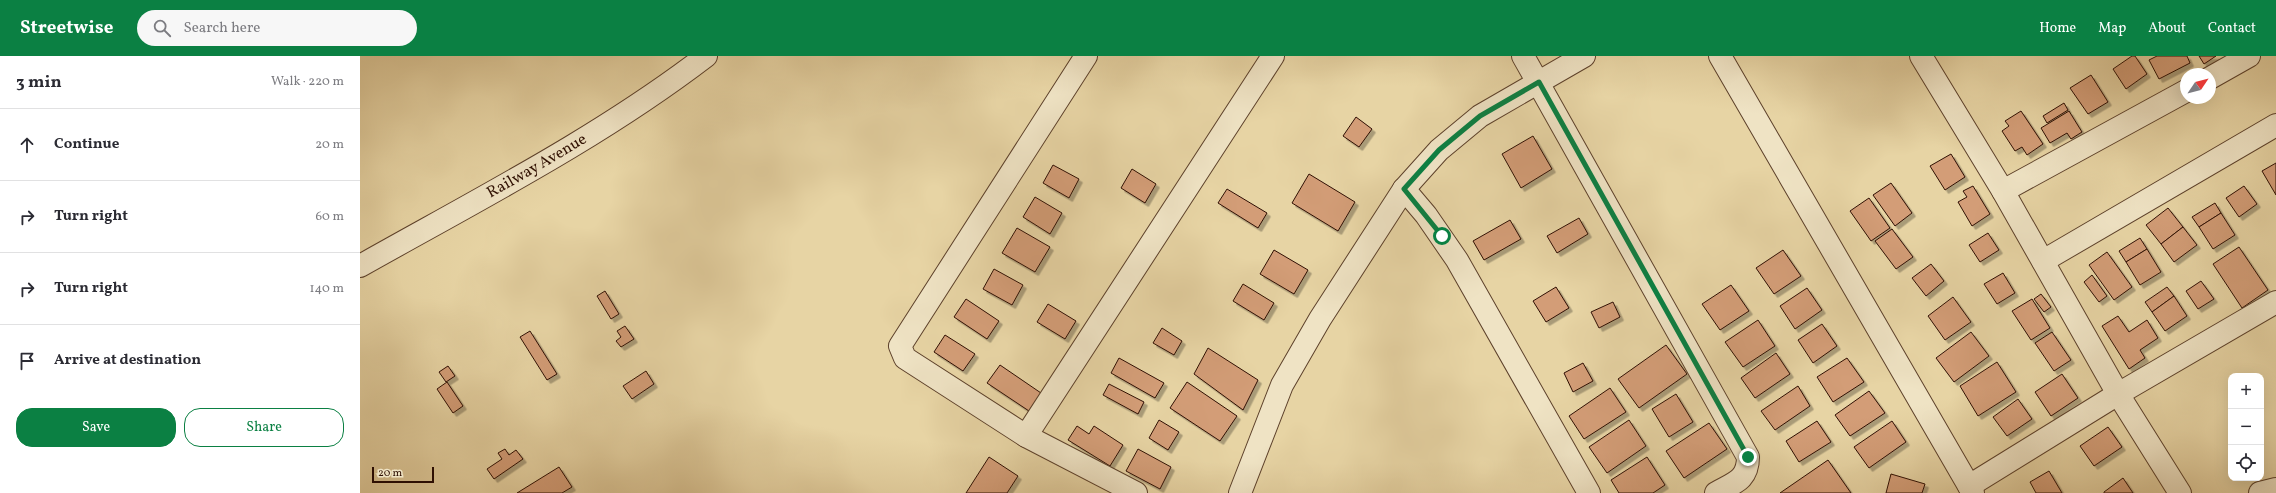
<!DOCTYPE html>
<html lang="en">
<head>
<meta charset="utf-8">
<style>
  body { margin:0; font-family:Vollkorn,serif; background:#f7f7f7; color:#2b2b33 }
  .controls { position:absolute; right:12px; bottom:12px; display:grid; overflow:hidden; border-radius:8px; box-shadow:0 4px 16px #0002 }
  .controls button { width:36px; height:36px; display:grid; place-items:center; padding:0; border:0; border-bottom:1px solid #e1e1e2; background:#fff; color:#2b2b33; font:20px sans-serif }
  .compass { position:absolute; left:1820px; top:12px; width:36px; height:36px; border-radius:50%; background:#fff; box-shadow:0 4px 16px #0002; rotate:55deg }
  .scale { position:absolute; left:12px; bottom:10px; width:62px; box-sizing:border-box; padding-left:4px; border:2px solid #2f1003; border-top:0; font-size:11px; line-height:14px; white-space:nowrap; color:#2f1003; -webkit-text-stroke:3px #efe3c4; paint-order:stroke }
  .stop { position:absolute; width:12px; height:12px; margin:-9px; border:3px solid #0b8043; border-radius:50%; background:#fff }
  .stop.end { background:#0b8043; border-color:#fff; box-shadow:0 1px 4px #0008 }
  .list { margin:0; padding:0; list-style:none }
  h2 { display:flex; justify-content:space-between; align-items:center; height:52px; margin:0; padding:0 16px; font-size:17px }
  h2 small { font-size:13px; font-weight:400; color:#7c7c81 }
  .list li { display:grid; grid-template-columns:26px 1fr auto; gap:12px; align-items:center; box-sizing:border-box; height:72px; padding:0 16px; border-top:1px solid #e1e1e2 }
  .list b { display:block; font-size:15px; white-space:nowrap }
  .list em { font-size:13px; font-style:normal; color:#7c7c81 }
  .actions { display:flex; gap:8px; padding:12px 16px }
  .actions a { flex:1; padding:9px 0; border:1px solid #0b8043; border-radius:16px; text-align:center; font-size:14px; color:#0b8043 }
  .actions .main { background:#0b8043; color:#fff }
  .icon { flex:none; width:22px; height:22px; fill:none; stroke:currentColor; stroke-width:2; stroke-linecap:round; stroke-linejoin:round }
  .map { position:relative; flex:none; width:1916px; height:437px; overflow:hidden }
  header { display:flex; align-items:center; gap:24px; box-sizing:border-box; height:56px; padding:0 20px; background:#0b8043; color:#fff }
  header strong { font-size:19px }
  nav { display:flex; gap:22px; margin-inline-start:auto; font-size:14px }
  .search { width:280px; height:36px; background:#f7f7f7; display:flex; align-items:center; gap:10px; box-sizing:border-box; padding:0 14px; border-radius:22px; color:#7c7c81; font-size:15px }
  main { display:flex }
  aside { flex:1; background:#fff }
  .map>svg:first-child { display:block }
  .building { fill:#d39d77; stroke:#2f1003; filter:url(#shadow) }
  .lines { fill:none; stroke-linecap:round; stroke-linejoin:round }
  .minor-casing { stroke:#5d412b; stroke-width:24 }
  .minor { stroke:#efe3c4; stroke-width:22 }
  .route { stroke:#0b8043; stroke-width:5 }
  .labels { text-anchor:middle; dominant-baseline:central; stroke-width:4; stroke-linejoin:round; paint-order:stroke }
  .street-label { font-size:16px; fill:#2f1003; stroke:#efe3c4 }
</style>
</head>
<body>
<header>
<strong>Streetwise</strong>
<div class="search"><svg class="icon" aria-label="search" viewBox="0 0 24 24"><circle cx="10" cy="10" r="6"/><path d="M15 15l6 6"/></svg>Search here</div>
<nav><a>Home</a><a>Map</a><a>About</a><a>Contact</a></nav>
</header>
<main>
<aside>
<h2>3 min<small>Walk · 220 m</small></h2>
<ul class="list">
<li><svg class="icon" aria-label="ahead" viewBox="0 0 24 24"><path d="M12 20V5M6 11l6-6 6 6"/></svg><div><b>Continue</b></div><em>20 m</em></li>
<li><svg class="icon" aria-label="right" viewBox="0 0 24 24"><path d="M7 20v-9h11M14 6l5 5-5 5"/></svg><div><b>Turn right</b></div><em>60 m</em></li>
<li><svg class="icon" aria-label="right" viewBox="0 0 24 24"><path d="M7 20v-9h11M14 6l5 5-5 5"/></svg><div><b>Turn right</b></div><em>140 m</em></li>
<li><svg class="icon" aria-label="arrive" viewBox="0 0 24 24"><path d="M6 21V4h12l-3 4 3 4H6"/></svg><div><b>Arrive at destination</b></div></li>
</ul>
<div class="actions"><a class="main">Save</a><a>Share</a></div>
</aside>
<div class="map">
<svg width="1916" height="437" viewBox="0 0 1916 437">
  <defs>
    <filter id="shadow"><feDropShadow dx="3.5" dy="3.5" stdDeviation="0" flood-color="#0004"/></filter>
  </defs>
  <rect width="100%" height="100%" fill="#e7d4a4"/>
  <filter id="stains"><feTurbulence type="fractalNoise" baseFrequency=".005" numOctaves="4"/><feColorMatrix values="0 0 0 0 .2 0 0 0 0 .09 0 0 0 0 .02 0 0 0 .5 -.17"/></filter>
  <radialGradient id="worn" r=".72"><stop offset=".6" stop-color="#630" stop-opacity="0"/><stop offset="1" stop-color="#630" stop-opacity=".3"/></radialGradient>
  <g class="building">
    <path d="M 1772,0 L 1775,0 L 1787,18 L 1766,33 L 1753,13 Z"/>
    <path d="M 1797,0 L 1827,0 L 1830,7 L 1799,23 L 1789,4 Z"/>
    <path d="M 1839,0 L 1856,0 L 1844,8 Z"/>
    <path d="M 1731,19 L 1748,46 L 1728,58 L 1710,32 Z"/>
    <path d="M 1704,47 L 1708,54 L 1687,67 L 1683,60 Z"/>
    <path d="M 1661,55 L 1683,88 L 1667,99 L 1662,91 L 1655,95 L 1642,75 L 1649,70 L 1645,65 Z"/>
    <path d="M 1709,55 L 1722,76 L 1711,83 L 1707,77 L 1690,87 L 1681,72 Z"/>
    <path d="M 996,61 L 1012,73 L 999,91 L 983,80 Z"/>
    <path d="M 1173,80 L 1192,113 L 1161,132 L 1142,98 Z"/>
    <path d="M 1591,98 L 1605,121 L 1585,134 L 1570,110 Z"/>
    <path d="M 1916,107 L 1916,139 L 1902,115 Z"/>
    <path d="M 693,109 L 719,123 L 709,142 L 683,127 Z"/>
    <path d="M 772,113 L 796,128 L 785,147 L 761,132 Z"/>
    <path d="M 949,118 L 995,146 L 978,175 L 932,147 Z"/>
    <path d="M 1531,127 L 1552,157 L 1535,170 L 1513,139 Z"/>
    <path d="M 1613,130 L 1630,158 L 1612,170 L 1598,146 L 1607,141 L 1603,135 Z"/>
    <path d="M 1884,130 L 1897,148 L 1879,161 L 1866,142 Z"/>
    <path d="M 867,133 L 907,157 L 898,172 L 858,147 Z"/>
    <path d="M 675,141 L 702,157 L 690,178 L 663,161 Z"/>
    <path d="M 1509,142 L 1530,172 L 1511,185 L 1490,155 Z"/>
    <path d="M 1855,147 L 1861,157 L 1839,171 L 1832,161 Z"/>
    <path d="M 1808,152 L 1823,171 L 1801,188 L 1786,169 Z"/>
    <path d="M 1861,157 L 1875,179 L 1853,193 L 1839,171 Z"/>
    <path d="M 1219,162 L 1228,178 L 1197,197 L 1187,180 Z"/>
    <path d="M 1150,164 L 1161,183 L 1124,204 L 1113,185 Z"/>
    <path d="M 1823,171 L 1837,189 L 1814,206 L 1801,188 Z"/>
    <path d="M 657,172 L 690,191 L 675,216 L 642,197 Z"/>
    <path d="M 1532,173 L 1553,201 L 1536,213 L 1515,185 Z"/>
    <path d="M 1628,177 L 1639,194 L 1620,206 L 1609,189 Z"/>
    <path d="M 1780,182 L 1787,193 L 1766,206 L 1759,195 Z"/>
    <path d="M 1879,191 L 1908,234 L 1882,252 L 1853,208 Z"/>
    <path d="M 1787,193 L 1801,216 L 1780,229 L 1766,206 Z"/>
    <path d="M 914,194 L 948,214 L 934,238 L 900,218 Z"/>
    <path d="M 1423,194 L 1441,220 L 1414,238 L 1396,212 Z"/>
    <path d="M 1747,196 L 1772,231 L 1754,244 L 1729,209 Z"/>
    <path d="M 1571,208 L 1584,225 L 1566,240 L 1552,222 Z"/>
    <path d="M 634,213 L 663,229 L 652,249 L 623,233 Z"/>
    <path d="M 1643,217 L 1655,237 L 1637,248 L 1624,228 Z"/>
    <path d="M 1732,219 L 1747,240 L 1739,246 L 1724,226 Z"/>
    <path d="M 1841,225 L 1854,243 L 1838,253 L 1826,235 Z"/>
    <path d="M 883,228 L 914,247 L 904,264 L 873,245 Z"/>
    <path d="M 1371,229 L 1389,255 L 1360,274 L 1342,248 Z"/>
    <path d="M 1196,231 L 1209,252 L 1186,266 L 1173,245 Z"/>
    <path d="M 1807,231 L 1814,240 L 1792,256 L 1785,246 Z"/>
    <path d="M 1447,232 L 1462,254 L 1435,273 L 1420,250 Z"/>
    <path d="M 245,235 L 259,258 L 251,263 L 237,240 Z"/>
    <path d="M 1681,238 L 1691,251 L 1684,256 L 1674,243 Z"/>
    <path d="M 1814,240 L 1827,260 L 1805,275 L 1792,256 Z"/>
    <path d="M 1593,241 L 1611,266 L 1585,284 L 1568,260 Z"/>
    <path d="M 606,243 L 639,265 L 627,283 L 594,261 Z"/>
    <path d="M 1672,243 L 1690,272 L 1671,284 L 1652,255 Z"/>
    <path d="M 1253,246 L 1260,261 L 1239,272 L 1231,256 Z"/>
    <path d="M 688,248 L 716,265 L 705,283 L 677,266 Z"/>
    <path d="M 1758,260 L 1769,276 L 1787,264 L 1798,282 L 1780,294 L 1785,302 L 1769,313 L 1742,270 Z"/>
    <path d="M 1398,264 L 1415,290 L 1383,311 L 1365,286 Z"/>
    <path d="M 1462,268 L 1477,290 L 1453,307 L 1438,284 Z"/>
    <path d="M 265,270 L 274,283 L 261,291 L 256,285 L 261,281 L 257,275 Z"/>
    <path d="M 802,272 L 822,285 L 814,299 L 793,287 Z"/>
    <path d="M 170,275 L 197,318 L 187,324 L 160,281 Z"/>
    <path d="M 1611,276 L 1629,300 L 1594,326 L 1576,302 Z"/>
    <path d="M 1692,276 L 1711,304 L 1694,315 L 1675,287 Z"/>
    <path d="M 585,279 L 615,298 L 603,315 L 574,296 Z"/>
    <path d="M 1306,289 L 1327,318 L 1279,352 L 1258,323 Z"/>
    <path d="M 848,292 L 898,324 L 883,354 L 834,318 Z"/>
    <path d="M 1416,297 L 1430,318 L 1395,342 L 1381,322 Z"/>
    <path d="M 759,302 L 804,327 L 795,342 L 751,317 Z"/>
    <path d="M 1487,302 L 1504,326 L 1473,346 L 1457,321 Z"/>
    <path d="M 1637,306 L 1656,336 L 1618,360 L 1600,330 Z"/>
    <path d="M 1223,307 L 1233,325 L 1213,336 L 1204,317 Z"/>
    <path d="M 640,309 L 681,337 L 669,355 L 627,327 Z"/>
    <path d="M 88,310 L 95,320 L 86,326 L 79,316 Z"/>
    <path d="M 286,315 L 294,328 L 272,343 L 263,330 Z"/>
    <path d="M 1702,318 L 1718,342 L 1691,360 L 1675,336 Z"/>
    <path d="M 87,326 L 103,350 L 93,357 L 77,333 Z"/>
    <path d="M 827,326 L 877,360 L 860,385 L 810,352 Z"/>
    <path d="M 749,328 L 784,346 L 778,358 L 743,339 Z"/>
    <path d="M 1438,330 L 1450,350 L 1415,374 L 1401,355 Z"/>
    <path d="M 1250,332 L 1266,356 L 1224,383 L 1209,360 Z"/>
    <path d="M 1509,335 L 1525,357 L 1490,380 L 1475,359 Z"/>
    <path d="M 1316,338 L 1333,366 L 1309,381 L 1292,353 Z"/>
    <path d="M 1658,343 L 1672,363 L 1647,380 L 1633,361 Z"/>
    <path d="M 799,364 L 819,376 L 808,394 L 789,382 Z"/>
    <path d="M 1269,364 L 1286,390 L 1247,417 L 1229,391 Z"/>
    <path d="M 1457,365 L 1471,386 L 1439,406 L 1426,385 Z"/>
    <path d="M 1532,365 L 1546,386 L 1509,412 L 1494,391 Z"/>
    <path d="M 1349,367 L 1367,393 L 1324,422 L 1306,395 Z"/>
    <path d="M 717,370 L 729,378 L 734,370 L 763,389 L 750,410 L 708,384 Z"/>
    <path d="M 1748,371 L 1762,391 L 1734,410 L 1720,390 Z"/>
    <path d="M 145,393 L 149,399 L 156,394 L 163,403 L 134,423 L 127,413 L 142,403 L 138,397 Z"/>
    <path d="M 778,393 L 811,411 L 800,433 L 766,415 Z"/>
    <path d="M 629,401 L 658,420 L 647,437 L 606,437 Z"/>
    <path d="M 1287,401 L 1305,429 L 1293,437 L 1259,437 L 1251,424 Z"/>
    <path d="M 1468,404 L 1491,437 L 1420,437 Z"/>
    <path d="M 199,411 L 212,431 L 202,437 L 157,437 Z"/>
    <path d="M 1689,415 L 1702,437 L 1676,437 L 1670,426 Z"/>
    <path d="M 1531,418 L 1565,428 L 1562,437 L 1526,437 Z"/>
    <path d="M 1763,422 L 1773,437 L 1744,437 L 1744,436 Z"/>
  </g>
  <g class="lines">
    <defs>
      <g id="minor">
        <path d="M 726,0 L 540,290 L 545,302 L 666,380 L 776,437"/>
        <path d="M 1163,0 L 1388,401 C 1388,424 1374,427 1356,437"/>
        <path d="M 1360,0 L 1613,437"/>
        <path d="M 1561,0 L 1643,135 L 1758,338 L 1820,437"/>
        <path d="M 1850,22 L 1889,0"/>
        <path d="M 1044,133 L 1066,159 L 1097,204 L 1229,437"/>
        <path d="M 1643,135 L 1826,35"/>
        <path d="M 1683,205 L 1916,69"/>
        <path id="s1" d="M 0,210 C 117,144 239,82 346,0"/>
        <path d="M 666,380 L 913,0"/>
        <path d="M 1609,430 L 1758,338 L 1916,246"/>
        <path d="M 880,437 L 922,329 L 960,263 L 1044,133 L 1079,94 L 1120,60 L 1224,0"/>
        <path d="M 1900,437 L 1916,433"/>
      </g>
    </defs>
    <use href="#minor" class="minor-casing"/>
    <use href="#minor" class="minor"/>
  </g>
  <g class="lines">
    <path class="route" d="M 1082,180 L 1044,133 L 1079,94 L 1120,60 L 1179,26 L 1388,401"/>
  </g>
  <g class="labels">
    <g class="street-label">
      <text stroke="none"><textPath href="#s1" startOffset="203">Railway Avenue</textPath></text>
    </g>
  </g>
  <rect width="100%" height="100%" filter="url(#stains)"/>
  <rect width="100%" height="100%" fill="url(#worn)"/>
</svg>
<div class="controls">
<button>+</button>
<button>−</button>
<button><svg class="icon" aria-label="locate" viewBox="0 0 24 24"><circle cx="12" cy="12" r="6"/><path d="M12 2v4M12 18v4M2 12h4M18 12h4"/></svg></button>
</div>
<svg class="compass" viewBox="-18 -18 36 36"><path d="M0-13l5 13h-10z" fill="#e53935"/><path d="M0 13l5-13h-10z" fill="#7c7c81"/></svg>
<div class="scale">20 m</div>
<div class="stop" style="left:1082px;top:180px"></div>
<div class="stop end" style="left:1388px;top:401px"></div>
</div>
</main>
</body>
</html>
